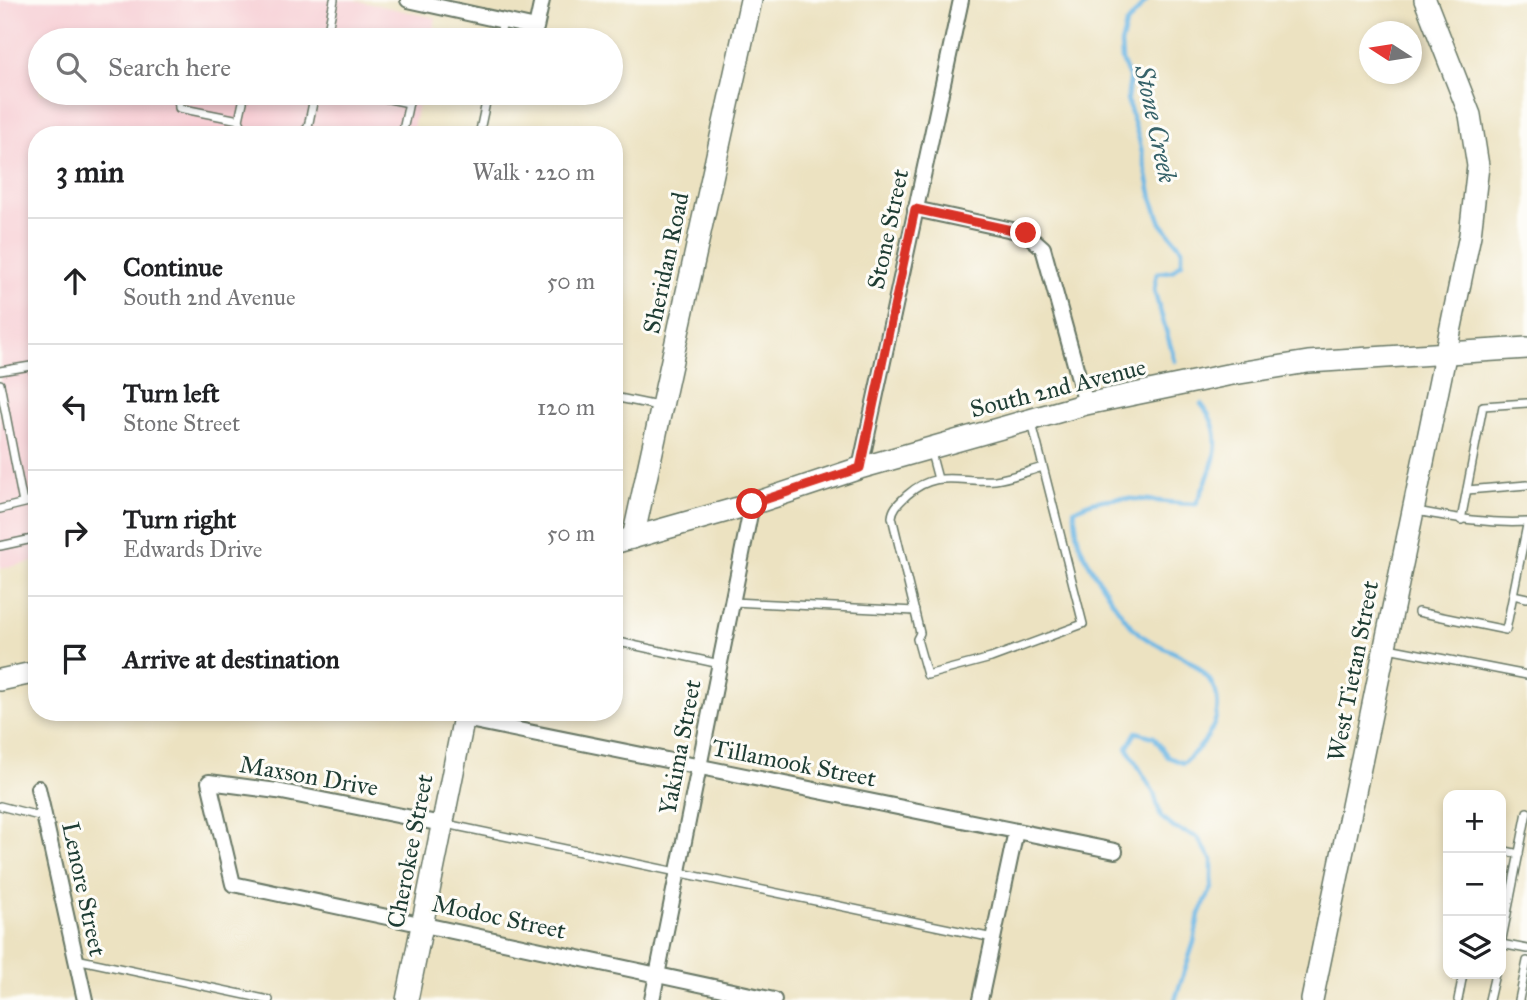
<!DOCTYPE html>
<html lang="en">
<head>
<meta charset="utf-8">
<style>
  body { margin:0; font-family:"IM FELL Great Primer",serif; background:#f2f2f2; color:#202124 }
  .controls { position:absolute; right:21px; bottom:21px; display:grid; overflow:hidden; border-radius:14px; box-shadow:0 4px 10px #0003 }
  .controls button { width:63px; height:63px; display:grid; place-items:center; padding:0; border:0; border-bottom:2px solid #e0e0e0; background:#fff; color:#202124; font:35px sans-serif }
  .compass { position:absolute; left:1359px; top:21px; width:63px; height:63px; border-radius:50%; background:#fff; box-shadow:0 4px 10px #0003; rotate:282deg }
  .stop { position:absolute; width:21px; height:21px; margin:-16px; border:5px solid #d93025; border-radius:50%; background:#fff }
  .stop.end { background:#d93025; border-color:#fff; box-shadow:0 2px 7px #0008 }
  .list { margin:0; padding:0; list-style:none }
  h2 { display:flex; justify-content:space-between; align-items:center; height:91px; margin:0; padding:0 28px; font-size:30px }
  h2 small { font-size:23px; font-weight:400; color:#757577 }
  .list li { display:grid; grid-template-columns:46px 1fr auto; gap:21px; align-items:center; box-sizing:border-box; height:126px; padding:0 28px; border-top:2px solid #e0e0e0 }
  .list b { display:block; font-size:26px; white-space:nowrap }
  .list p { margin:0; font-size:23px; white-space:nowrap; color:#757577 }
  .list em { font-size:23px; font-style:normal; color:#757577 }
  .icon { flex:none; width:38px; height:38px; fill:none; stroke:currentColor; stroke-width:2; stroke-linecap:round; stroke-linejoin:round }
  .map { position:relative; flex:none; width:1527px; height:1000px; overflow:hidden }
  .search { position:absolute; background:#fff; box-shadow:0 4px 10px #0003; left:28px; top:28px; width:595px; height:77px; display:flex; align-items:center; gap:18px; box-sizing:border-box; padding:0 24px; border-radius:38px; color:#757577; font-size:26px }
  .panel { position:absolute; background:#fff; box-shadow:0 4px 10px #0003; left:28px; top:126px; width:595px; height:595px; border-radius:28px }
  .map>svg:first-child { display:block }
  .built { fill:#f7cfd5 }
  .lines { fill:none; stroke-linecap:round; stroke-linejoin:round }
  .stream { stroke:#6cb7e5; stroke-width:4.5 }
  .lane-casing { stroke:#677765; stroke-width:10 }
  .street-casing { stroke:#677765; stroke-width:18 }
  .secondary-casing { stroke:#677765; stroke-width:24 }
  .lane { stroke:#fff; stroke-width:7 }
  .street { stroke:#fff; stroke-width:14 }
  .secondary { stroke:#fff; stroke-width:21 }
  .route { stroke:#d93025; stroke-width:9 }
  .labels { text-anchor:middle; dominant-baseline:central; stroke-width:6; stroke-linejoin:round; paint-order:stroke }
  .street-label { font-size:24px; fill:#1f3d34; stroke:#fdfcf7 }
  .water-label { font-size:26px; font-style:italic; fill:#366269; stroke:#fdfcf7 }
</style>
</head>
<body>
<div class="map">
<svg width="1527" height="1000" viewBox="0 0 1527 1000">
  <rect width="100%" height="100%" fill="#fdfcf7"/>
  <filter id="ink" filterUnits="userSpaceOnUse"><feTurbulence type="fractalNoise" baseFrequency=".0143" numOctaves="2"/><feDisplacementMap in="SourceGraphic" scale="14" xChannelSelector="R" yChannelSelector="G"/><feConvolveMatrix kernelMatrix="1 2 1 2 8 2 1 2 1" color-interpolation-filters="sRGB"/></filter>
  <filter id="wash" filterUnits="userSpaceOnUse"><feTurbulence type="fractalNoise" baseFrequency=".00686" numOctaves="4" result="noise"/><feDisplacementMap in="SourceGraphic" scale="28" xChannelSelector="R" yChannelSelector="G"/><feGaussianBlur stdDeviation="1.57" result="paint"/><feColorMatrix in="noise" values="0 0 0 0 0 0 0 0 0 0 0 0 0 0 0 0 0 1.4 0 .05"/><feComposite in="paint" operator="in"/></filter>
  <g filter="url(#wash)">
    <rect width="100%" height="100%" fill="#ece2c1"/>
    <path class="built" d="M 0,0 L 354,0 L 436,18 L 431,40 L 40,40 L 40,93 L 420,93 L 412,135 L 37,135 L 37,561 L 0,569 Z"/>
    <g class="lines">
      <g class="stream">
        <path d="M 1147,0 L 1126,25 L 1121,44 L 1122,60 L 1130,80 L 1127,99 L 1139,139 L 1152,198 L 1161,223 L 1182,249 L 1182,263 L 1172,271 L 1157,273 L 1154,290 L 1175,361"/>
        <path d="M 1175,1000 L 1194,942 L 1199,914 L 1212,888 L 1212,860 L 1197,837 L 1174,828 L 1161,817 L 1154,793 L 1127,748 L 1136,732 L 1154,737 L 1168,757 L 1183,763 C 1222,731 1235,689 1185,658 C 1168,648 1149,644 1134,629 C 1119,613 1086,563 1079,542 C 1076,532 1076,520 1074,510 C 1112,488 1156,504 1196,504 C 1212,468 1229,437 1201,404"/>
      </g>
    </g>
  </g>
  <g filter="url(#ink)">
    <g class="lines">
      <defs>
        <g id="lane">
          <path d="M 326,40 L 334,0"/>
          <path d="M 499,40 L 503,21"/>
          <path d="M 180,93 L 178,95 L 179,108 L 239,120"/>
          <path d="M 245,93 L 239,120 L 246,135"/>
          <path d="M 360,93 L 409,103"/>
          <path d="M 301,135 L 308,127 L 315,93"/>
          <path d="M 402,135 L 411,93"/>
          <path d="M 479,135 L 488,93"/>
          <path d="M 32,366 L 37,388"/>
          <path d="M 0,371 L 37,365"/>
          <path d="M 0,384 L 23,503"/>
          <path d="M 614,397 L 658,406"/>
          <path d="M 1032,423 L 1083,624 L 991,658 L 927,675 L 917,639 L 920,633 L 892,517 C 893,507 900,502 907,495 C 937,468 961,483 995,480 C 1011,478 1028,471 1043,467"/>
          <path d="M 930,449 L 938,479"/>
          <path d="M 1467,490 L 1527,485"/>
          <path d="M 0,509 L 37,500"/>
          <path d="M 1416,511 C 1454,518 1489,524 1527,522"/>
          <path d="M 1461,520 L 1483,406 L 1527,403"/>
          <path d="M 0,546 L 37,538"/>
          <path d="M 1513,595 L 1527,598"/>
          <path d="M 733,602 L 915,611"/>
          <path d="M 1418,612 L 1506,630 L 1527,525"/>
          <path d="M 614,641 L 720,664"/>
          <path d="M 1388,648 L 1527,675"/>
          <path d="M 0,806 L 43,817"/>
          <path d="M 446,824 L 993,938"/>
          <path d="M 1501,850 L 1519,854"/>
          <path d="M 1501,944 L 1527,812"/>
          <path d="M 1501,944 L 1527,949"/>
          <path d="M 76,959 L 269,1000"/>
          <path d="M 1458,1000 L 1463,974"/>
          <path d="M 1489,1000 L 1495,974"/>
          <path d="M 1519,1000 L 1527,961"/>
        </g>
        <g id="street">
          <path d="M 408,0 L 536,28 L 542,0"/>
          <path d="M 915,209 L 1026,233 L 1043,248 L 1086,404"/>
          <path d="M 860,468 L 961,0"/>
          <path d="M 464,719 L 1115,851"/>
          <path d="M 38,788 L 85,1000"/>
          <path d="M 442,824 L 277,791 L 209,782 L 233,884 L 774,1000"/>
          <path d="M 652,1000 L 752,504"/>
          <path d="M 980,1000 L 1016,831"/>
        </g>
        <g id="secondary">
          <path d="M 633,538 L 751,0"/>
          <path d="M 614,543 L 752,504 L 860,468 L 1086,404 L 1227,375 L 1308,362 L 1527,348"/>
          <path d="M 0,680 L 37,672"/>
          <path d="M 407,1000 L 465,712"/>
          <path d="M 1312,1000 L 1470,235 L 1478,166 L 1470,115 L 1425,0"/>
        </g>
      </defs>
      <use href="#lane" class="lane-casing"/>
      <use href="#street" class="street-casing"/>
      <use href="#secondary" class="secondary-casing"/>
      <use href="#lane" class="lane"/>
      <use href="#street" class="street"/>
      <use href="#secondary" class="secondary"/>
    </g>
  </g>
  <g class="lines" filter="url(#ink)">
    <path class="route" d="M 752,504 L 860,468 L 915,209 L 1026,233"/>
  </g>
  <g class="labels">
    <g class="street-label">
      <text transform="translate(888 229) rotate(-78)">Stone Street</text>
      <text transform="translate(666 263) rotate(-78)">Sheridan Road</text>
      <text transform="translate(1058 388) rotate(-14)">South 2nd Avenue</text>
      <text transform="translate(1353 671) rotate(-79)">West Tietan Street</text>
      <text transform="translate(680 747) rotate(-79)">Yakima Street</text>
      <text transform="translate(794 763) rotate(11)">Tillamook Street</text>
      <text transform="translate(309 776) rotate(10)">Maxson Drive</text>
      <text transform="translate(410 851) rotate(-79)">Cherokee Street</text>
      <text transform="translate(84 889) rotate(78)">Lenore Street</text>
      <text transform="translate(499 917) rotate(12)">Modoc Street</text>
    </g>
    <g class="water-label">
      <text transform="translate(1156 124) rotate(78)">Stone Creek</text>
    </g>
  </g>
</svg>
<div class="controls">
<button>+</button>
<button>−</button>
<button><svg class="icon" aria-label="layers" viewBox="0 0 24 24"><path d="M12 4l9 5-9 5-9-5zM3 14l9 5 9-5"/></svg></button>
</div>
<svg class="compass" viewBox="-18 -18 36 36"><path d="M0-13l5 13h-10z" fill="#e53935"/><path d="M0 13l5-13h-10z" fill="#757577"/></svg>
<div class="stop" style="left:752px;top:504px"></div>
<div class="stop end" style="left:1026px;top:233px"></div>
<div class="search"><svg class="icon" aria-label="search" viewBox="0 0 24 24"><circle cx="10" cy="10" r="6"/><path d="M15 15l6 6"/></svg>Search here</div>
<section class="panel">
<h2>3 min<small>Walk · 220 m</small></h2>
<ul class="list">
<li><svg class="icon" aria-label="ahead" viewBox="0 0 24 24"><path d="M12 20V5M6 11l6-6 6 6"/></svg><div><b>Continue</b><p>South 2nd Avenue</p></div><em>50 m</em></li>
<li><svg class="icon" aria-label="left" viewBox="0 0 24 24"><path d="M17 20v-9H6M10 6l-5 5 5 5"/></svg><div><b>Turn left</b><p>Stone Street</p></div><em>120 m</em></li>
<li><svg class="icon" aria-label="right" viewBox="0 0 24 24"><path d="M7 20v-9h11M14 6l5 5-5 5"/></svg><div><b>Turn right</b><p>Edwards Drive</p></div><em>50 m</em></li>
<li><svg class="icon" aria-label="arrive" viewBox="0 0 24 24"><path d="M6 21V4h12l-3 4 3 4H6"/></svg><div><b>Arrive at destination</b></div></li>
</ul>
</section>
</div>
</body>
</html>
